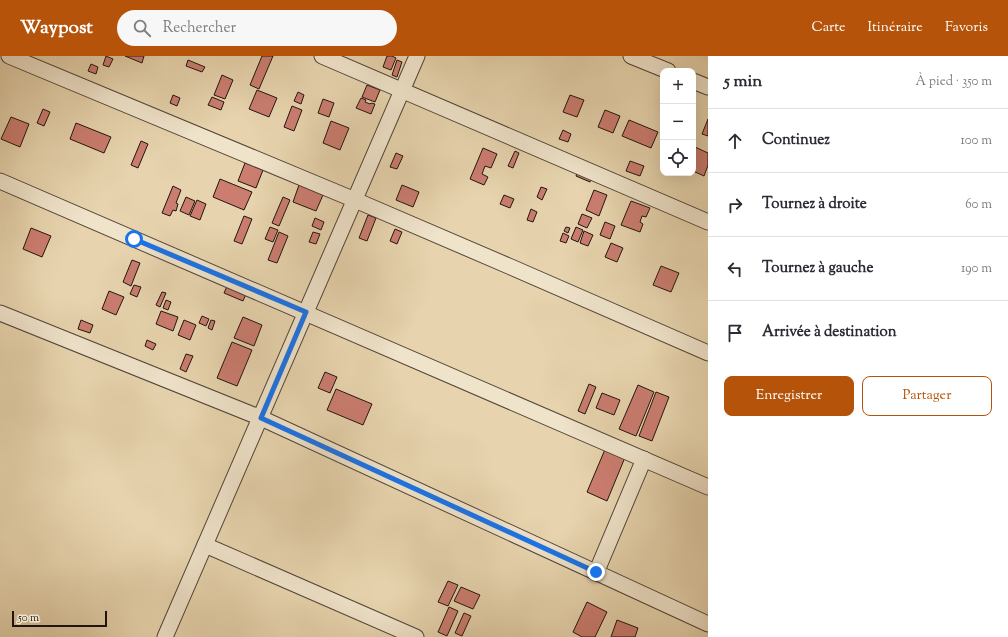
<!DOCTYPE html>
<html lang="fr">
<head>
<meta charset="utf-8">
<style>
  body { margin:0; font-family:"Sorts Mill Goudy",serif; background:#f7f7f7; color:#2b2b33 }
  .controls { position:absolute; right:12px; top:12px; display:grid; overflow:hidden; border-radius:8px; box-shadow:0 4px 16px #0002 }
  .controls button { width:36px; height:36px; display:grid; place-items:center; padding:0; border:0; border-bottom:1px solid #e1e1e2; background:#fff; color:#2b2b33; font:20px sans-serif }
  .scale { position:absolute; left:12px; bottom:10px; width:95px; box-sizing:border-box; padding-left:4px; border:2px solid #21140e; border-top:0; font-size:11px; line-height:14px; white-space:nowrap; color:#21140e; -webkit-text-stroke:3px #efe3ca; paint-order:stroke }
  .stop { position:absolute; width:12px; height:12px; margin:-9px; border:3px solid #1a73e8; border-radius:50%; background:#fff }
  .stop.end { background:#1a73e8; border-color:#fff; box-shadow:0 1px 4px #0008 }
  .list { margin:0; padding:0; list-style:none }
  h2 { display:flex; justify-content:space-between; align-items:center; height:52px; margin:0; padding:0 16px; font-size:17px }
  h2 small { font-size:13px; font-weight:400; color:#7c7c81 }
  .list li { display:grid; grid-template-columns:26px 1fr auto; gap:12px; align-items:center; box-sizing:border-box; height:64px; padding:0 16px; border-top:1px solid #e1e1e2 }
  .list b { display:block; font-size:15px; white-space:nowrap }
  .list em { font-size:13px; font-style:normal; color:#7c7c81 }
  .actions { display:flex; gap:8px; padding:12px 16px }
  .actions a { flex:1; padding:9px 0; border:1px solid #b45309; border-radius:8px; text-align:center; font-size:14px; color:#b45309 }
  .actions .main { background:#b45309; color:#fff }
  .icon { flex:none; width:22px; height:22px; fill:none; stroke:currentColor; stroke-width:2; stroke-linecap:round; stroke-linejoin:round }
  .map { position:relative; flex:none; width:708px; height:581px; overflow:hidden }
  header { display:flex; align-items:center; gap:24px; box-sizing:border-box; height:56px; padding:0 20px; background:#b45309; color:#fff }
  header strong { font-size:19px }
  nav { display:flex; gap:22px; margin-inline-start:auto; font-size:14px }
  .search { width:280px; height:36px; background:#f7f7f7; display:flex; align-items:center; gap:10px; box-sizing:border-box; padding:0 14px; border-radius:22px; color:#7c7c81; font-size:15px }
  main { display:flex }
  aside { flex:1; background:#fff }
  .map>svg:first-child { display:block }
  .building { fill:#cb7d70; stroke:#21140e }
  .lines { fill:none; stroke-linecap:round; stroke-linejoin:round }
  .minor-casing { stroke:#524436; stroke-width:17 }
  .minor { stroke:#efe3ca; stroke-width:15 }
  .route { stroke:#1a73e8; stroke-width:5 }
</style>
</head>
<body>
<header>
<strong>Waypost</strong>
<div class="search"><svg class="icon" aria-label="search" viewBox="0 0 24 24"><circle cx="10" cy="10" r="6"/><path d="M15 15l6 6"/></svg>Rechercher</div>
<nav><a>Carte</a><a>Itinéraire</a><a>Favoris</a></nav>
</header>
<main>
<div class="map">
<svg width="708" height="581" viewBox="0 0 708 581">
  <rect width="100%" height="100%" fill="#e7d4ae"/>
  <filter id="stains"><feTurbulence type="fractalNoise" baseFrequency=".005" numOctaves="4"/><feColorMatrix values="0 0 0 0 .2 0 0 0 0 .09 0 0 0 0 .02 0 0 0 .5 -.17"/></filter>
  <radialGradient id="worn" r=".72"><stop offset=".6" stop-color="#630" stop-opacity="0"/><stop offset="1" stop-color="#630" stop-opacity=".3"/></radialGradient>
  <g class="building">
    <path d="M 106,0 L 113,3 L 109,11 L 103,9 Z"/>
    <path d="M 125,0 L 144,0 L 142,7 Z"/>
    <path d="M 262,0 L 273,0 L 259,33 L 250,29 Z"/>
    <path d="M 387,0 L 392,0 L 396,2 L 391,14 L 383,11 Z"/>
    <path d="M 188,4 L 205,11 L 202,16 L 186,10 Z"/>
    <path d="M 397,4 L 402,6 L 397,21 L 392,19 Z"/>
    <path d="M 91,8 L 98,11 L 96,18 L 88,15 Z"/>
    <path d="M 222,19 L 233,24 L 225,43 L 214,39 Z"/>
    <path d="M 367,29 L 380,34 L 375,46 L 362,41 Z"/>
    <path d="M 257,34 L 277,42 L 269,61 L 249,53 Z"/>
    <path d="M 298,36 L 304,39 L 301,48 L 294,45 Z"/>
    <path d="M 173,39 L 180,42 L 177,50 L 170,47 Z"/>
    <path d="M 570,39 L 584,44 L 577,61 L 563,56 Z"/>
    <path d="M 212,41 L 224,46 L 221,54 L 208,49 Z"/>
    <path d="M 361,42 L 366,44 L 365,46 L 370,48 L 371,47 L 375,48 L 371,58 L 356,52 Z"/>
    <path d="M 323,43 L 334,47 L 329,61 L 318,57 Z"/>
    <path d="M 292,50 L 302,54 L 294,75 L 284,71 Z"/>
    <path d="M 43,53 L 50,56 L 44,70 L 37,67 Z"/>
    <path d="M 605,54 L 620,60 L 613,77 L 598,71 Z"/>
    <path d="M 11,61 L 29,68 L 20,91 L 1,83 Z"/>
    <path d="M 708,63 L 708,80 L 702,78 Z"/>
    <path d="M 629,64 L 658,76 L 651,92 L 622,80 Z"/>
    <path d="M 331,65 L 349,72 L 340,94 L 323,87 Z"/>
    <path d="M 76,67 L 111,81 L 104,97 L 70,83 Z"/>
    <path d="M 563,74 L 571,78 L 568,86 L 559,83 Z"/>
    <path d="M 141,85 L 148,88 L 138,112 L 131,109 Z"/>
    <path d="M 695,91 L 708,97 L 708,109 L 704,120 L 693,115 L 693,96 Z"/>
    <path d="M 483,92 L 497,98 L 491,112 L 485,110 L 482,118 L 488,121 L 484,129 L 470,123 Z"/>
    <path d="M 515,95 L 519,97 L 513,112 L 508,110 Z"/>
    <path d="M 396,97 L 403,100 L 397,113 L 390,111 Z"/>
    <path d="M 630,105 L 644,110 L 640,120 L 626,115 Z"/>
    <path d="M 245,107 L 263,114 L 256,132 L 238,125 Z"/>
    <path d="M 578,114 L 592,120 L 590,126 L 576,120 Z"/>
    <path d="M 220,123 L 252,136 L 244,154 L 213,141 Z"/>
    <path d="M 299,129 L 323,139 L 316,155 L 293,146 Z"/>
    <path d="M 402,129 L 419,136 L 413,151 L 396,144 Z"/>
    <path d="M 173,130 L 181,134 L 176,147 L 178,148 L 176,155 L 173,154 L 170,160 L 162,157 Z"/>
    <path d="M 541,131 L 547,133 L 542,144 L 537,141 Z"/>
    <path d="M 594,134 L 607,139 L 599,160 L 586,154 Z"/>
    <path d="M 504,139 L 514,143 L 510,152 L 500,148 Z"/>
    <path d="M 186,141 L 195,145 L 189,159 L 180,155 Z"/>
    <path d="M 283,141 L 290,144 L 279,170 L 272,167 Z"/>
    <path d="M 197,144 L 206,148 L 200,164 L 190,160 Z"/>
    <path d="M 631,145 L 650,152 L 646,161 L 642,160 L 640,166 L 643,168 L 640,176 L 621,169 Z"/>
    <path d="M 531,153 L 537,156 L 533,166 L 527,164 Z"/>
    <path d="M 582,158 L 592,162 L 587,172 L 578,168 Z"/>
    <path d="M 368,159 L 376,162 L 367,185 L 359,182 Z"/>
    <path d="M 244,160 L 252,163 L 242,188 L 234,185 Z"/>
    <path d="M 315,162 L 324,166 L 321,174 L 312,170 Z"/>
    <path d="M 605,166 L 615,170 L 610,183 L 600,179 Z"/>
    <path d="M 270,171 L 278,174 L 273,186 L 265,183 Z"/>
    <path d="M 566,171 L 570,172 L 568,177 L 564,175 Z"/>
    <path d="M 576,171 L 583,174 L 578,186 L 571,183 Z"/>
    <path d="M 31,172 L 51,180 L 42,201 L 23,193 Z"/>
    <path d="M 395,173 L 402,176 L 397,188 L 390,185 Z"/>
    <path d="M 584,175 L 593,179 L 588,190 L 580,187 Z"/>
    <path d="M 279,176 L 288,180 L 277,207 L 268,204 Z"/>
    <path d="M 313,176 L 320,178 L 316,188 L 309,186 Z"/>
    <path d="M 563,177 L 569,180 L 566,187 L 560,185 Z"/>
    <path d="M 611,187 L 623,192 L 617,206 L 605,201 Z"/>
    <path d="M 132,204 L 140,207 L 131,230 L 123,226 Z"/>
    <path d="M 661,210 L 679,217 L 671,236 L 653,229 Z"/>
    <path d="M 228,228 L 247,236 L 243,245 L 224,237 Z"/>
    <path d="M 134,229 L 141,231 L 137,241 L 130,238 Z"/>
    <path d="M 109,235 L 124,241 L 116,259 L 102,253 Z"/>
    <path d="M 162,236 L 166,237 L 160,251 L 156,249 Z"/>
    <path d="M 166,244 L 171,246 L 168,254 L 163,252 Z"/>
    <path d="M 161,255 L 178,261 L 173,275 L 156,268 Z"/>
    <path d="M 202,260 L 209,263 L 206,270 L 199,267 Z"/>
    <path d="M 243,261 L 262,269 L 254,290 L 234,282 Z"/>
    <path d="M 81,264 L 93,269 L 90,277 L 78,273 Z"/>
    <path d="M 184,264 L 196,269 L 190,284 L 178,279 Z"/>
    <path d="M 211,264 L 215,265 L 212,274 L 208,272 Z"/>
    <path d="M 147,284 L 156,288 L 153,294 L 145,290 Z"/>
    <path d="M 232,286 L 252,294 L 237,330 L 217,322 Z"/>
    <path d="M 186,298 L 193,300 L 186,316 L 180,313 Z"/>
    <path d="M 325,316 L 337,321 L 330,337 L 318,332 Z"/>
    <path d="M 589,328 L 596,331 L 585,358 L 578,355 Z"/>
    <path d="M 638,329 L 654,336 L 636,380 L 619,373 Z"/>
    <path d="M 336,333 L 372,348 L 363,369 L 327,354 Z"/>
    <path d="M 656,336 L 669,341 L 652,385 L 639,380 Z"/>
    <path d="M 602,337 L 620,344 L 614,359 L 596,352 Z"/>
    <path d="M 606,391 L 626,399 L 607,445 L 587,436 Z"/>
    <path d="M 448,525 L 458,529 L 448,550 L 438,546 Z"/>
    <path d="M 461,531 L 480,539 L 473,553 L 454,545 Z"/>
    <path d="M 587,546 L 607,556 L 595,581 L 582,581 L 573,576 Z"/>
    <path d="M 449,551 L 458,555 L 447,580 L 438,576 Z"/>
    <path d="M 464,557 L 471,560 L 462,580 L 455,577 Z"/>
    <path d="M 617,564 L 638,572 L 635,581 L 611,581 Z"/>
  </g>
  <g class="lines">
    <defs>
      <g id="minor">
        <path d="M 9,0 L 355,144 L 511,211 L 708,297"/>
        <path d="M 322,0 L 708,166"/>
        <path d="M 631,0 L 668,15"/>
        <path d="M 693,25 L 708,31"/>
        <path d="M 0,125 L 708,431"/>
        <path d="M 0,257 L 261,362 L 708,568"/>
        <path d="M 205,489 L 416,581"/>
        <path d="M 596,517 L 644,403"/>
        <path d="M 165,581 L 417,0"/>
      </g>
    </defs>
    <use href="#minor" class="minor-casing"/>
    <use href="#minor" class="minor"/>
  </g>
  <g class="lines">
    <path class="route" d="M 134,183 L 306,256 L 261,362 L 596,516"/>
  </g>
  <rect width="100%" height="100%" filter="url(#stains)"/>
  <rect width="100%" height="100%" fill="url(#worn)"/>
</svg>
<div class="controls">
<button>+</button>
<button>−</button>
<button><svg class="icon" aria-label="locate" viewBox="0 0 24 24"><circle cx="12" cy="12" r="6"/><path d="M12 2v4M12 18v4M2 12h4M18 12h4"/></svg></button>
</div>
<div class="scale">50 m</div>
<div class="stop" style="left:134px;top:183px"></div>
<div class="stop end" style="left:596px;top:516px"></div>
</div>
<aside>
<h2>5 min<small>À pied · 350 m</small></h2>
<ul class="list">
<li><svg class="icon" aria-label="ahead" viewBox="0 0 24 24"><path d="M12 20V5M6 11l6-6 6 6"/></svg><div><b>Continuez</b></div><em>100 m</em></li>
<li><svg class="icon" aria-label="right" viewBox="0 0 24 24"><path d="M7 20v-9h11M14 6l5 5-5 5"/></svg><div><b>Tournez à droite</b></div><em>60 m</em></li>
<li><svg class="icon" aria-label="left" viewBox="0 0 24 24"><path d="M17 20v-9H6M10 6l-5 5 5 5"/></svg><div><b>Tournez à gauche</b></div><em>190 m</em></li>
<li><svg class="icon" aria-label="arrive" viewBox="0 0 24 24"><path d="M6 21V4h12l-3 4 3 4H6"/></svg><div><b>Arrivée à destination</b></div></li>
</ul>
<div class="actions"><a class="main">Enregistrer</a><a>Partager</a></div>
</aside>
</main>
</body>
</html>
